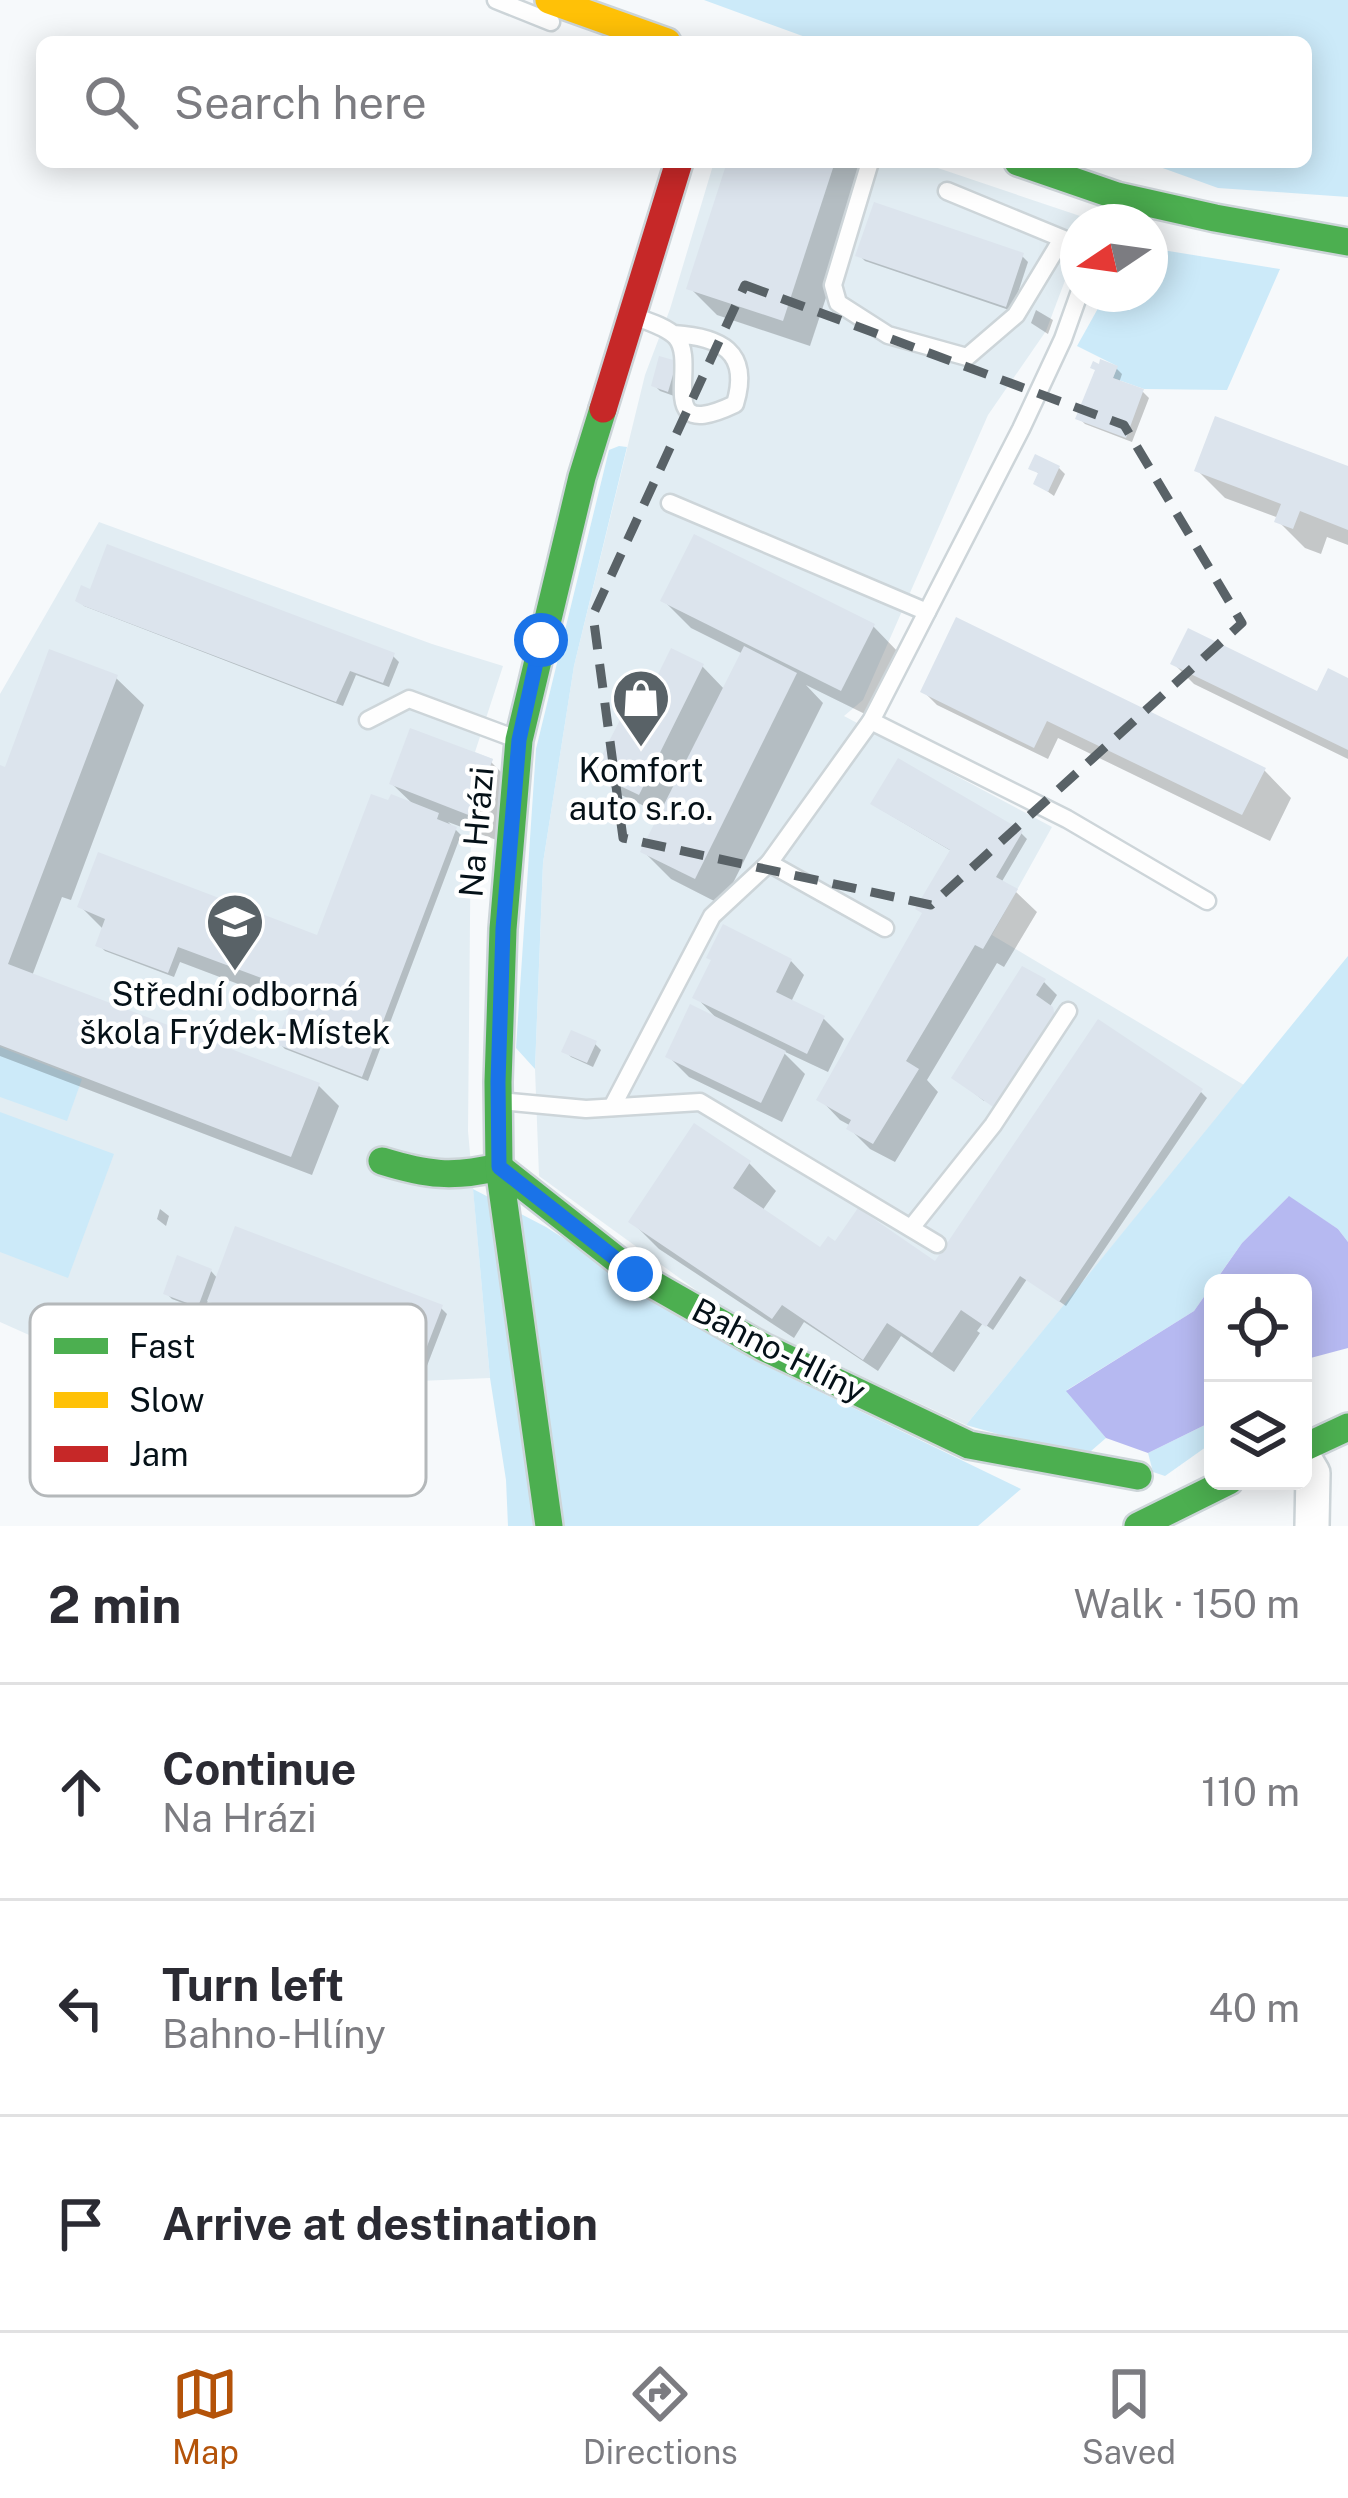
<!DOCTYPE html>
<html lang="en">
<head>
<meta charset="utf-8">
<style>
  body { margin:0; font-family:"Public Sans",sans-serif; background:#f7f7f7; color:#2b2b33 }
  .controls { position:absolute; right:36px; bottom:36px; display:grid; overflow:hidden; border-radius:18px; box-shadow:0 6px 30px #0003 }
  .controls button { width:108px; height:108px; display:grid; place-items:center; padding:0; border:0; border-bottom:3px solid #e1e1e2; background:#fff; color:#2b2b33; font:60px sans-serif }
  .compass { position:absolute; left:1060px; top:204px; width:108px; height:108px; border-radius:50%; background:#fff; box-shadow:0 6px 30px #0003; rotate:257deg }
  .stop { position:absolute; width:36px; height:36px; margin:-27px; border:9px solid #1a73e8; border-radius:50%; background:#fff }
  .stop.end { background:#1a73e8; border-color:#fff; box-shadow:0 3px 12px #0008 }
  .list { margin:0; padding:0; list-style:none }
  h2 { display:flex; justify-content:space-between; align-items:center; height:156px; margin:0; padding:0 48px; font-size:51px }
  h2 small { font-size:39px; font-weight:400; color:#7c7c81 }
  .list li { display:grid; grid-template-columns:78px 1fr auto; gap:36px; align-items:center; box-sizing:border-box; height:216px; padding:0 48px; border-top:3px solid #e1e1e2 }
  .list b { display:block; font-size:45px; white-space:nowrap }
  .list p { margin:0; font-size:39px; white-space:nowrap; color:#7c7c81 }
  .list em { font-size:39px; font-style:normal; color:#7c7c81 }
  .icon { flex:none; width:66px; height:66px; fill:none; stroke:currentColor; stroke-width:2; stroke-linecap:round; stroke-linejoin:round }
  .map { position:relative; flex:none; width:1348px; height:1526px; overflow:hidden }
  .search { position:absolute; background:#fff; box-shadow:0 6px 30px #0003; left:36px; right:36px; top:36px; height:132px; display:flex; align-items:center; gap:30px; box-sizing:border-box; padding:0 42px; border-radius:18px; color:#7c7c81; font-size:45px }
  .sheet { height:804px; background:#fff }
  nav { display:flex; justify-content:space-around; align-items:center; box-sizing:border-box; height:168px; border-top:3px solid #e1e1e2; background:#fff; font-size:33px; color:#7c7c81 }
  nav a { display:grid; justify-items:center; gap:6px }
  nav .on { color:#b45309 }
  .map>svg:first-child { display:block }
  .built { fill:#e2edf3 }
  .green { fill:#cceaf9 }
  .water { fill:#b6b9f1 }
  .shadow { fill:#0003 }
  .building { fill:#dce4ed }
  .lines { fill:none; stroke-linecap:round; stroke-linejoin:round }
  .lane-casing { stroke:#cdd5d9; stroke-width:21 }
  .street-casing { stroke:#cdd5d9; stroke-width:38 }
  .fast-casing { stroke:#cdd5d9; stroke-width:32 }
  .slow-casing { stroke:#cdd5d9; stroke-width:32 }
  .jam-casing { stroke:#cdd5d9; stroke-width:32 }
  .lane { stroke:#fefefe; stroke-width:16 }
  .street { stroke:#fefefe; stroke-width:33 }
  .fast { stroke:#4caf50; stroke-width:27 }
  .slow { stroke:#ffc107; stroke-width:27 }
  .jam { stroke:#c62828; stroke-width:27 }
  .route { stroke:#1a73e8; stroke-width:15 }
  .marked { fill:none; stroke:#596267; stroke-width:9; stroke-dasharray:24 15; stroke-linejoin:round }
  .labels { text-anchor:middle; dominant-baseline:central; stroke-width:9; stroke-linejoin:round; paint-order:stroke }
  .poi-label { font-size:33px; fill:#051118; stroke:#fff }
  .street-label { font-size:33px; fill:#051118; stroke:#fff }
  .key { fill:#fff; stroke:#b4b8ba; stroke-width:3 }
  .key-label { font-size:33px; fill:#051118 }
</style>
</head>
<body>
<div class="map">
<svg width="1348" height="1526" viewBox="0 0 1348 1526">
  <rect width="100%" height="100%" fill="#f6f9fb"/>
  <g class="built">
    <path d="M 714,162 L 920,162 L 1089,219 L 1088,222 L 1078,222 L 1078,246 L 1046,331 L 988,415 L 863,700 L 844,716 L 1052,827 L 992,935 L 1244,1085 L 966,1425 L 729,1314 L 539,1176 L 535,1069 L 543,863 L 574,666 L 645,375 L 670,309 Z"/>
    <path d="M 99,522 L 432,644 L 503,666 L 475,752 L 493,759 L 471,816 L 468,1131 L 490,1378 L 157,1392 L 0,1322 L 0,694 Z"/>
  </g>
  <g class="green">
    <path d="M 704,0 L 1348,0 L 1348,197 L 1218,188 L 1146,162 L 1306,162 L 1306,42 L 819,42 Z"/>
    <path d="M 1150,248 L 1280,269 L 1227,390 L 1144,389 L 1113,378 L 1117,366 L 1077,346 L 1106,294 L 1150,294 Z"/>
    <path d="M 619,446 L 627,447 L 574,666 L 543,863 L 535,1069 L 516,1048 L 536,749 L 609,450 Z"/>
    <path d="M 1348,956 L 1348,1242 L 1338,1229 L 1288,1197 L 1242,1243 L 1194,1311 L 1067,1390 L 1106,1438 L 1083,1458 L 966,1425 Z"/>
    <path d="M 0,1047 L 82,1079 L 67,1121 L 0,1097 Z"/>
    <path d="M 0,1112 L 114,1154 L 68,1278 L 0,1252 Z"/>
    <path d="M 473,1189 L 546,1227 L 754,1360 L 1021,1489 L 978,1526 L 508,1526 L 506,1480 L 490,1378 Z"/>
    <path d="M 1213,1421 L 1213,1442 L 1165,1476 L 1153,1472 L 1148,1453 Z"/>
  </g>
  <g class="water">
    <path d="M 1289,1196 L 1338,1229 L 1348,1242 L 1348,1348 L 1303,1360 L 1303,1283 L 1214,1283 L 1242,1243 Z"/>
    <path d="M 1213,1284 L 1213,1421 L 1148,1453 L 1106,1438 L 1066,1391 L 1194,1311 Z"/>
  </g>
  <g class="shadow">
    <path d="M 730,162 L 855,162 L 867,174 L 810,346 L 717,315 L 690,288 Z"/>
    <path d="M 859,255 L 1022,256 L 1028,262 L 1012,311 L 865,261 Z"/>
    <path d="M 1036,310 L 1053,320 L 1048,334 L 1031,323 Z"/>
    <path d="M 661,360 L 681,370 L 674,396 L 660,391 L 654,385 Z"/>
    <path d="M 1116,368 L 1122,374 L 1119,383 L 1143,392 L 1149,398 L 1132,442 L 1085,424 L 1079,418 Z"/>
    <path d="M 1031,468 L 1059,468 L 1065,474 L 1054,496 L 1037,484 L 1041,475 Z"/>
    <path d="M 1348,469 L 1348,545 L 1327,537 L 1321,554 L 1305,548 L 1278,521 L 1279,518 L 1225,498 L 1197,470 Z"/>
    <path d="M 78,600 L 393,656 L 399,662 L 389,687 L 356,675 L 343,706 L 84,606 Z"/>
    <path d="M 664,601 L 873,626 L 900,654 L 869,716 L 806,685 L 823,703 L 722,905 L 671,879 L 644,852 L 663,815 L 617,793 L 597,772 L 637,725 L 702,666 L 725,690 L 743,654 L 691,628 Z"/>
    <path d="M 1174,664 L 1318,695 L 1348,681 L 1348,759 L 1194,684 Z"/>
    <path d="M 116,678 L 144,705 L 71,900 L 62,897 L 32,976 L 318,1085 L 339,1106 L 312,1175 L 0,1056 L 0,768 L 4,770 Z"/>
    <path d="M 923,691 L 1264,770 L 1291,798 L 1270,841 L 1058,738 L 1048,759 L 937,705 Z"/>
    <path d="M 491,762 L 518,789 L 499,841 L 448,822 L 461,835 L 368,1081 L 285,1049 L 279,1043 L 294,1005 L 180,962 L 174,977 L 105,951 L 99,945 L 104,930 L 80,906 L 319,939 L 415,806 L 392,784 Z"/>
    <path d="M 880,809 L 1021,833 L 1027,839 L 1001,883 L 1016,892 L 1037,912 L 1004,967 L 997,963 L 927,1080 L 938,1092 L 895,1162 L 870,1149 L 849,1128 L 851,1126 L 840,1120 L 820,1099 L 925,914 L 953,852 Z"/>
    <path d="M 791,961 L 804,975 L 791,1002 L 823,1018 L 844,1039 L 828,1072 L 781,1050 L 805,1074 L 782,1122 L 689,1077 L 668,1056 L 720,1022 L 696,997 Z"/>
    <path d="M 1044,982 L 1057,995 L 1049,1008 L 1058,1017 L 984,1101 L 954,1077 Z"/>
    <path d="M 595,1044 L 601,1050 L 593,1067 L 571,1057 L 565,1051 Z"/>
    <path d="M 1201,1092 L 1207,1098 L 1066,1306 L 1027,1279 L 993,1330 L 983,1323 L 977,1331 L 980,1333 L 954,1372 L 901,1336 L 878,1371 L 804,1322 L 794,1338 L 659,1249 L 632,1222 L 749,1163 L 776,1191 L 762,1211 L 821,1252 L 936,1265 Z"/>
    <path d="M 160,1209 L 169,1216 L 166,1226 L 157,1219 Z"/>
    <path d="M 211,1271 L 218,1279 L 441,1308 L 447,1314 L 420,1384 L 216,1306 L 209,1298 L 204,1311 L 172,1299 L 166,1293 Z"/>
  </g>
  <g class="building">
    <path d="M 727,162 L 835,162 L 783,321 L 686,289 Z"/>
    <path d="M 874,202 L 1024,253 L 1006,307 L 855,256 Z"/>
    <path d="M 659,356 L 677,361 L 668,392 L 651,386 Z"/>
    <path d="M 1100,359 L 1118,366 L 1113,378 L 1144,389 L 1126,438 L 1075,419 L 1095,370 L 1090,368 L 1093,361 L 1099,364 Z"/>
    <path d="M 1215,416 L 1348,466 L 1348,530 L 1300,511 L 1293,529 L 1274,522 L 1281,504 L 1194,471 Z"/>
    <path d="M 1035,454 L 1060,466 L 1048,492 L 1033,484 L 1038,473 L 1028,469 Z"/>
    <path d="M 694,534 L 875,624 L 841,691 L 660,601 Z"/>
    <path d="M 107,544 L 395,653 L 383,683 L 350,671 L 336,702 L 84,606 L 75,601 L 81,585 L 90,589 Z"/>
    <path d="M 956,617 L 1266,768 L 1242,815 L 1047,721 L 1034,748 L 920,692 Z"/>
    <path d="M 1188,628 L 1317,691 L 1328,668 L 1348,678 L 1348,750 L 1170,664 Z"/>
    <path d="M 744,646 L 797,673 L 695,879 L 640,852 Z"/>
    <path d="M 671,648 L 704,664 L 639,795 L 593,773 L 623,714 L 635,721 Z"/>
    <path d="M 49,649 L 118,675 L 8,964 L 320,1083 L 291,1157 L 0,1045 L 0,765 L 5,767 Z"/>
    <path d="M 410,728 L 493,759 L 471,816 L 389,784 Z"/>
    <path d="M 898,758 L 1023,831 L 996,877 L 1018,889 L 983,949 L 975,945 L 906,1061 L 919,1069 L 873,1144 L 846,1129 L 851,1120 L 816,1100 L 922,913 L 915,909 L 950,850 L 870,804 Z"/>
    <path d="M 371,794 L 388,800 L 391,794 L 439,813 L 437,819 L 457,827 L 362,1077 L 276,1044 L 296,991 L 178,947 L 168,973 L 95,946 L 105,919 L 77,907 L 98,852 L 317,935 Z"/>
    <path d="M 723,924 L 792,959 L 776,992 L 825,1016 L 807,1054 L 692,998 L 711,960 L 706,958 Z"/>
    <path d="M 1022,966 L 1046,979 L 1036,995 L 1053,1007 L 1056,1020 L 999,1111 L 951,1078 Z"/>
    <path d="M 690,1004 L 786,1051 L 761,1103 L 665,1057 Z"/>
    <path d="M 1098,1019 L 1203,1089 L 1059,1302 L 1020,1276 L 986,1327 L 961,1310 L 932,1353 L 887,1323 L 863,1360 L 782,1305 L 772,1319 L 628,1222 L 694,1123 L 751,1161 L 733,1188 L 820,1247 L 828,1236 L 835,1241 L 858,1208 L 935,1261 Z"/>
    <path d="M 571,1030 L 597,1041 L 587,1063 L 561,1052 Z"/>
    <path d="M 235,1226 L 443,1305 L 414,1380 L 207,1301 Z"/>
    <path d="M 177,1255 L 212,1269 L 198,1307 L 163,1294 Z"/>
  </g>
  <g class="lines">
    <defs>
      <g id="lane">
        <path d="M 496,0 L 551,22"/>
        <path d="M 870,162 L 833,285 L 838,303 L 888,335 L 967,357 L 1016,315 L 1062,239"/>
        <path d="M 947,191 L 1078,245"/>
        <path d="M 633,316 C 647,321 667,327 676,337 C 700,364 651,444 735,404 C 751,351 720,337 674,334"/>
        <path d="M 670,503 L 927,612"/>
        <path d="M 368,720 L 409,699 L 519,740"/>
        <path d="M 871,721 L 1067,819 L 1207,901"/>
        <path d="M 769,863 L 885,928"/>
        <path d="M 499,1101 L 586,1109 L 700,1102 L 937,1244"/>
        <path d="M 612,1107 L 712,916 L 769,863 L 871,721 L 1021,429 L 1063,339 L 1079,294"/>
        <path d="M 911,1228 L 993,1125 L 1068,1011"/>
      </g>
      <path id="street" d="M 1303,1456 L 1313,1473 L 1312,1526"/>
      <g id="fast">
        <path d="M 1018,162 L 1117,196 L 1215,218 L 1348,242"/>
        <path d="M 382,1161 C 427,1175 453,1178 499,1167 L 635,1274 L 763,1347 L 969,1445 L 1138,1476"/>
        <path d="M 1303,1448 L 1348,1427"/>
        <path d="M 549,1526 L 499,1167 L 498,1082 L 503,929 L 519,740 L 582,477 L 603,409"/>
        <path d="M 1138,1526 L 1229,1481"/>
      </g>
      <path id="slow" d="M 549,0 L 667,42"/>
      <path id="jam" d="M 603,409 L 679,162"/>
    </defs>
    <use href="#lane" class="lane-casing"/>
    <use href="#street" class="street-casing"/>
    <use href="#fast" class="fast-casing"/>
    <use href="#slow" class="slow-casing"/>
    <use href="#jam" class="jam-casing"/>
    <use href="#lane" class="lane"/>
    <use href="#street" class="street"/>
    <use href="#fast" class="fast"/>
    <use href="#slow" class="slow"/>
    <use href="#jam" class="jam"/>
  </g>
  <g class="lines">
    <path class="route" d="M 541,640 L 519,740 L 503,929 L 498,1082 L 499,1167 L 635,1274"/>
  </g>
  <path class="marked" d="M 745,285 L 1124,425 L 1242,623 L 931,905 L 623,838 L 593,615 Z"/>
  <defs>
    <symbol id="shop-pin" viewBox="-11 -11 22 30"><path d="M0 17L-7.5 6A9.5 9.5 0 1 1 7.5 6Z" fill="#596267" stroke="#fff"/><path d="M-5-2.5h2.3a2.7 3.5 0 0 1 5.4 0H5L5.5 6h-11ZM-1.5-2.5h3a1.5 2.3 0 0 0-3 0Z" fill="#fff"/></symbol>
    <symbol id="university-pin" viewBox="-11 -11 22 30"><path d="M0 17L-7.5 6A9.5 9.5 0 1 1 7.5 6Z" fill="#596267" stroke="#fff"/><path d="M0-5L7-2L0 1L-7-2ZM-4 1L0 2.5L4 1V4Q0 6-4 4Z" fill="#fff"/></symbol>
  </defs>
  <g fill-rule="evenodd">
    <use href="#shop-pin" x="608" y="665" width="66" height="90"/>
    <use href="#university-pin" x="202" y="889" width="66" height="90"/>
  </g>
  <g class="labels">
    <g class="poi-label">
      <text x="641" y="770">Komfort<tspan x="641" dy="38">auto s.r.o.</tspan></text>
      <text x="235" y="994">Střední odborná<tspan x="235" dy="38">škola Frýdek-Místek</tspan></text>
    </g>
    <g class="street-label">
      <text transform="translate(476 832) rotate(-85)">Na Hrázi</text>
      <text transform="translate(779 1350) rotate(27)">Bahno-Hlíny</text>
    </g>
  </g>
  <rect x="30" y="1304" width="396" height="192" rx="18" class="key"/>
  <rect x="54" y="1338" width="54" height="16" fill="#4caf50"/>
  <rect x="54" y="1392" width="54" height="16" fill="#ffc107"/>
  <rect x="54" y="1446" width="54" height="16" fill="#c62828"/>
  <g class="key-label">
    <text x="129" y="1358">Fast</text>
    <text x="129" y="1412">Slow</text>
    <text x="129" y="1466">Jam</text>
  </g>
</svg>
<div class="controls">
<button><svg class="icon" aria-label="locate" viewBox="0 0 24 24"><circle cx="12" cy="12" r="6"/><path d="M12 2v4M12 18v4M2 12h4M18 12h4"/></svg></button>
<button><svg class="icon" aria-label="layers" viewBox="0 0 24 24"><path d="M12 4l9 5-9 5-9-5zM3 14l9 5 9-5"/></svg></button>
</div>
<svg class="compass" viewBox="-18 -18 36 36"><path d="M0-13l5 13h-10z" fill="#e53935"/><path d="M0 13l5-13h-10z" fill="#7c7c81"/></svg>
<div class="stop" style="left:541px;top:640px"></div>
<div class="stop end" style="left:635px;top:1274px"></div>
<div class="search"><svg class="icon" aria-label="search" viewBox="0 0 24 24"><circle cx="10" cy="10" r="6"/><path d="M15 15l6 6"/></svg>Search here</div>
</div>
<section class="sheet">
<h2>2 min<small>Walk · 150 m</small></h2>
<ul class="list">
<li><svg class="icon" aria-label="ahead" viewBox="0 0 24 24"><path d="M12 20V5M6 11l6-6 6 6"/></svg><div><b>Continue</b><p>Na Hrázi</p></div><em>110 m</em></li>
<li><svg class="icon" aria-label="left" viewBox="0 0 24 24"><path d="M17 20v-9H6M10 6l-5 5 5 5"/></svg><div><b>Turn left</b><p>Bahno-Hlíny</p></div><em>40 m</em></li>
<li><svg class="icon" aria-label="arrive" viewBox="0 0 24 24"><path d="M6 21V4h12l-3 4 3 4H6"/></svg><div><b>Arrive at destination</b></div></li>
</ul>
</section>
<nav>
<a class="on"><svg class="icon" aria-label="map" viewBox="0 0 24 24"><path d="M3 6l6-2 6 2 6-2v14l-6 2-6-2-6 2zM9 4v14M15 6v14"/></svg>Map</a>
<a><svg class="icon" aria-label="directions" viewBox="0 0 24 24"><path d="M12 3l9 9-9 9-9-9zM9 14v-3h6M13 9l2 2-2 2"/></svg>Directions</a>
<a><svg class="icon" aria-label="saved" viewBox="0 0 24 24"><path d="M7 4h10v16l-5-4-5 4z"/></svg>Saved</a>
</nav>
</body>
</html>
